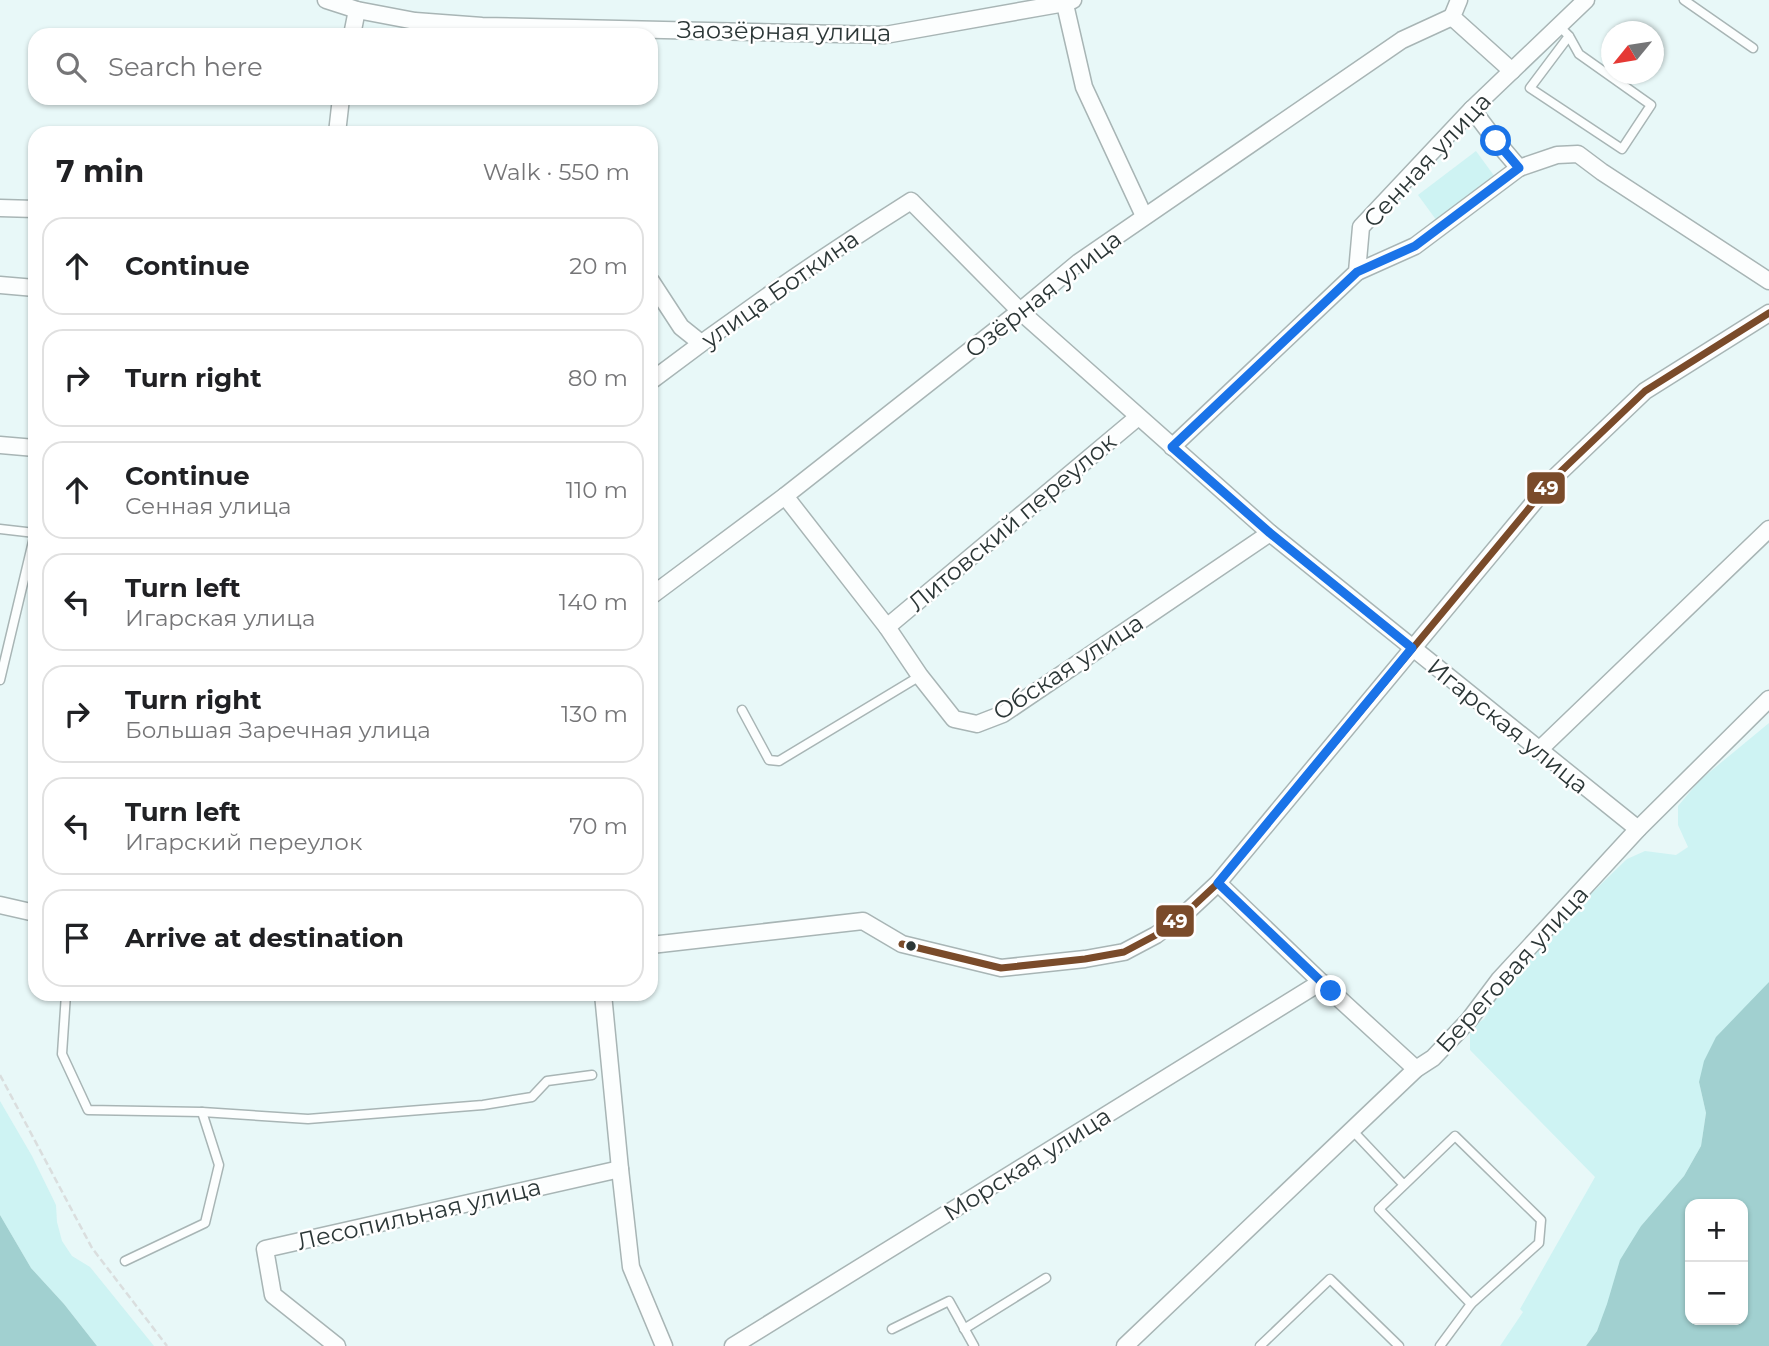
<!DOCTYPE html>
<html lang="en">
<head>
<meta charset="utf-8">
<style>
  body { margin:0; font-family:Montserrat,sans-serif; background:#f6f6f6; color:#202124 }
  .controls { position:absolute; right:21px; bottom:21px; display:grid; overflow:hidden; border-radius:14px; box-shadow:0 2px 5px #0004 }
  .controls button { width:63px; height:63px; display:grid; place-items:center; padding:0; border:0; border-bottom:2px solid #e0e0e0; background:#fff; color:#202124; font:35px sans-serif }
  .compass { position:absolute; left:1601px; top:21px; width:63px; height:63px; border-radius:50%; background:#fff; box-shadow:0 2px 5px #0004; rotate:240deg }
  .stop { position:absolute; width:21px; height:21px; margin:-16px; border:5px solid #1a73e8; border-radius:50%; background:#fff }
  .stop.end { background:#1a73e8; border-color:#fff; box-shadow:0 2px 7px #0008 }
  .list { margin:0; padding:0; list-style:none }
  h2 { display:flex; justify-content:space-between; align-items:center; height:91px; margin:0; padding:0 28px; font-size:30px }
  h2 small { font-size:23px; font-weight:400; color:#757577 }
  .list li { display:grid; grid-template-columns:46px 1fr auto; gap:21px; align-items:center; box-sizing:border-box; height:98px; margin:0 14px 14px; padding:0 14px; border:2px solid #e0e0e0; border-radius:21px }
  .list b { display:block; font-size:26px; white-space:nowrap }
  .list p { margin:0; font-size:23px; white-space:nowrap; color:#757577 }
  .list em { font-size:23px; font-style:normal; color:#757577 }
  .icon { flex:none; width:38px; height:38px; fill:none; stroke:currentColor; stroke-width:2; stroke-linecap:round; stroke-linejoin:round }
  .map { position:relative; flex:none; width:1769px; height:1346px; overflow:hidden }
  .search { position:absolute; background:#fff; box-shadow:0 2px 5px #0004; left:28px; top:28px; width:630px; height:77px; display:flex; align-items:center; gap:18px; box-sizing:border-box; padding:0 24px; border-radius:21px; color:#757577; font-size:26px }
  .panel { position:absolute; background:#fff; box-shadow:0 2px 5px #0004; left:28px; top:126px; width:630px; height:875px; border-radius:21px }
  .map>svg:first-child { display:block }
  .green { fill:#cef3f3 }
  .water { fill:#a1d0d0; fill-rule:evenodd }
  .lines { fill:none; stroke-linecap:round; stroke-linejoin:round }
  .lane-casing { stroke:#a8b5b5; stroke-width:11 }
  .street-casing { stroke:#a8b5b5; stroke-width:19 }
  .path { stroke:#dadede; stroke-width:2.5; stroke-dasharray:7 3.5; stroke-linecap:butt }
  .lane { stroke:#fcfefe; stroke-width:8 }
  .street { stroke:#fcfefe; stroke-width:16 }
  .bus-1-casing { stroke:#fff; stroke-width:12 }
  .bus-1 { stroke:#7a4b2a; stroke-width:7 }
  .route { stroke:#1a73e8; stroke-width:9 }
  .bus-dot { fill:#2c3737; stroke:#fff; stroke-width:2.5 }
  .labels { text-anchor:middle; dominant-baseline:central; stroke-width:5; stroke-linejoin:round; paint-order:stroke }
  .street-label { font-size:24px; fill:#2c3737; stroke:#fff }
  .line-badge { stroke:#fff; stroke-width:2.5 }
  .badge-label { font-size:19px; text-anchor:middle; font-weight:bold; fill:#fff }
</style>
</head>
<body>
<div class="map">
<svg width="1769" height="1346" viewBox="0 0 1769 1346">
  <rect width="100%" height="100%" fill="#e8f8f8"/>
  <g class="green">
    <path d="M 1476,151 L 1495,177 L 1437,221 L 1418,195 Z"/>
    <path d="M 1769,723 L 1769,982 L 1699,1082 L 1706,1113 L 1701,1146 L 1684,1176 L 1641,1226 L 1597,1331 L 1586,1346 L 1500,1346 L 1523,1312 L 1520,1309 L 1595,1177 L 1470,1050 L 1470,1029 L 1484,1019 L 1499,991 L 1509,980 L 1524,966 L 1564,920 L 1627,859 L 1645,851 L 1676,855 L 1688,847 L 1678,825 L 1678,806 L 1700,780 Z"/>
    <path d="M 0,1101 L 32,1156 L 56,1205 L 57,1222 L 62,1241 L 72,1256 L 90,1267 L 154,1346 L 97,1346 L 64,1304 L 31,1268 L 0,1215 Z"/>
  </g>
  <g class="water">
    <path d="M 1769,982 L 1769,1346 L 1586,1346 L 1597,1331 L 1607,1304 L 1620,1260 L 1641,1226 L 1684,1176 L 1701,1146 L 1706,1113 L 1699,1082 L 1704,1061 L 1716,1037 ZM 1690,1204 L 1743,1204 L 1743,1320 L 1690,1320 Z"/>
    <path d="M 0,1215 L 31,1268 L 64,1304 L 97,1346 L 0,1346 Z"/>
  </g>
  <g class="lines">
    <defs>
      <g id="lane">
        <path d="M 1684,0 L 1753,48"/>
        <path d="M 1558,25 L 1569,36 L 1579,54 L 1651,105 L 1622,149 L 1530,88 L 1569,36"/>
        <path d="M 0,529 L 35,533 L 0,680"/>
        <path d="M 742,710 L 769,760 L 779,761 L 920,676"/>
        <path d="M 66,994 L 62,1054 L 88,1110 L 202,1112 L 308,1119 L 483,1105 L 532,1097 L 547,1081 L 592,1075"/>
        <path d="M 1352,1130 L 1404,1185 L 1379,1209 L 1471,1304 L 1539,1243 L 1541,1220 L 1455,1136 L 1404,1185"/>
        <path d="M 125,1261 L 205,1223 L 219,1165 L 202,1112"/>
        <path d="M 892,1329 L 949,1301 L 974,1346"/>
        <path d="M 964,1329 L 1046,1278"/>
        <path d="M 1260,1346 L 1330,1279 L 1399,1346"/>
        <path d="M 1440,1346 L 1471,1304"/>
      </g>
      <g id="street">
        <path d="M 326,0 L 357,10 L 415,21 L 482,26 L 885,35 L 1065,3 L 1073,0"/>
        <path d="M 1064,0 L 1084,87 L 1144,216"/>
        <path d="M 1459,0 L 1452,17 L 1512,71"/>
        <path d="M 352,35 L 357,10"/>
        <path d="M 337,133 L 341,98"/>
        <path d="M 1519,168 L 1557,155 L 1578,154 L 1602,172 L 1769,281"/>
        <path d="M 0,208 L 35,209"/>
        <path d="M 1357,272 L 1415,246 L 1519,168 L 1496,141 L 1472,109"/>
        <path d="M 651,281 L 681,327 L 701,343"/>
        <path d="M 0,285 L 35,288"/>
        <path d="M 651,381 C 735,317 822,257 911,201 L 1020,311 L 1270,533 L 1638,829"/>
        <path d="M 0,445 L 35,448"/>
        <path d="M 1172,447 L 1357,272 L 1361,227 L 1472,109 L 1586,0"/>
        <path d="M 785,496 L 887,627 L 920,676 L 954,719 L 977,724 L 1003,714 L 1270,533"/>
        <path d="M 651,596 L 785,496 L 1020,311 L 1079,262 L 1402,40 L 1452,17"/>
        <path d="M 887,627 L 1138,417"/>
        <path d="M 1539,750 L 1769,529"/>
        <path d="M 1218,883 L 1321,982 L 1416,1069"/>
        <path d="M 0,905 L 35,913"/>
        <path d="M 651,945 L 863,921 L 902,944 L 1001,968 L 1085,959 L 1124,952 L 1156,935 L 1188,911 L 1218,883 L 1555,477 L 1645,391 L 1769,313"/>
        <path d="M 603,994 L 620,1169 L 631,1267 L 664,1346"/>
        <path d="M 337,1346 L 273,1295 L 265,1249 L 620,1169"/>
        <path d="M 733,1346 L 1321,982"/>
        <path d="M 1125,1346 L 1416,1069 L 1433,1058 L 1469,1020 L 1499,980 L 1638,829 L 1769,699"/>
      </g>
    </defs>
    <use href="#lane" class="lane-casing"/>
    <use href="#street" class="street-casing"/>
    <path class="path" d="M 0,1075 L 92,1248 L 167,1346"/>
    <use href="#lane" class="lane"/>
    <use href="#street" class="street"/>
    <defs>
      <path id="bus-1" d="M 902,944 L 1001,968 L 1085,959 L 1124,952 L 1156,935 L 1188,911 L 1218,883 L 1555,477 L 1645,391 L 1769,313"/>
    </defs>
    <use href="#bus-1" class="bus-1-casing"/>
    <use href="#bus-1" class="bus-1"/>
  </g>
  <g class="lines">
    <path class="route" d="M 1331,991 L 1218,883 L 1412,648 L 1270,533 L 1172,447 L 1357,272 L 1415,246 L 1519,168 L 1496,141"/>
  </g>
  <circle class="bus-dot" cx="911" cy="946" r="6"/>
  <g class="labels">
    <g class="street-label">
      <text transform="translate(784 31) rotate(1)">Заозёрная улица</text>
      <text transform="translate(1427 160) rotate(-47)">Сенная улица</text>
      <text transform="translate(780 289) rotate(-35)">улица Боткина</text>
      <text transform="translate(1043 294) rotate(-38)">Озёрная улица</text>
      <text transform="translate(1012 522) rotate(-40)">Литовский переулок</text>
      <text transform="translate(1068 667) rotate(-33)">Обская улица</text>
      <text transform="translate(1508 726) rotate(39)">Игарская улица</text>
      <text transform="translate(1512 969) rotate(-48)">Береговая улица</text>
      <text transform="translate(1027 1164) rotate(-32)">Морская улица</text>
      <text transform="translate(419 1214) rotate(-13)">Лесопильная улица</text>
    </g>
  </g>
  <g class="line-badge">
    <rect x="1526" y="471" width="40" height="34" rx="7" fill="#7a4b2a"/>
    <rect x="1155" y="904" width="40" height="34" rx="7" fill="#7a4b2a"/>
  </g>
  <g class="badge-label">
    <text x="1546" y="495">49</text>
    <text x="1175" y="928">49</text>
  </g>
</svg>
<div class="controls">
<button>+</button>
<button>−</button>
</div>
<svg class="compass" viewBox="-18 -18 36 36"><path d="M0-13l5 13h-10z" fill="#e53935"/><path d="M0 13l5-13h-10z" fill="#757577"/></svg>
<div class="stop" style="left:1496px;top:141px"></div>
<div class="stop end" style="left:1331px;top:991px"></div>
<div class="search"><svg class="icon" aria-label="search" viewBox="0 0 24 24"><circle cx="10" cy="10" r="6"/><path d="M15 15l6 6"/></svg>Search here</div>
<section class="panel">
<h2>7 min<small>Walk · 550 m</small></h2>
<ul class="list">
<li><svg class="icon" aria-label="ahead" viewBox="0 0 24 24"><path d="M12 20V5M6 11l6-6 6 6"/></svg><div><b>Continue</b></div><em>20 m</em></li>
<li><svg class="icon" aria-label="right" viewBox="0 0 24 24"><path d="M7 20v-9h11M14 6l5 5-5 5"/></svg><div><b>Turn right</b></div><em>80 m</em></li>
<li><svg class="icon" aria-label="ahead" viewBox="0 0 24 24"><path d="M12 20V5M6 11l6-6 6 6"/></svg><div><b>Continue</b><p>Сенная улица</p></div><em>110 m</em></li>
<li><svg class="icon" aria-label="left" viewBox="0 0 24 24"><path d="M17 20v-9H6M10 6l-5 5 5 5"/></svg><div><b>Turn left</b><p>Игарская улица</p></div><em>140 m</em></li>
<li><svg class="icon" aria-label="right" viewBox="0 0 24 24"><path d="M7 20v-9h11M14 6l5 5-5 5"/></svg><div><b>Turn right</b><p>Большая Заречная улица</p></div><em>130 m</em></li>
<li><svg class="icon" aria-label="left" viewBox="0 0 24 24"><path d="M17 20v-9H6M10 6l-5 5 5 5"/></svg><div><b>Turn left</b><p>Игарский переулок</p></div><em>70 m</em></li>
<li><svg class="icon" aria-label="arrive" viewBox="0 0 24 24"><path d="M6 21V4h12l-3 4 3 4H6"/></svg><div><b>Arrive at destination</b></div></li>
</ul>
</section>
</div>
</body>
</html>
